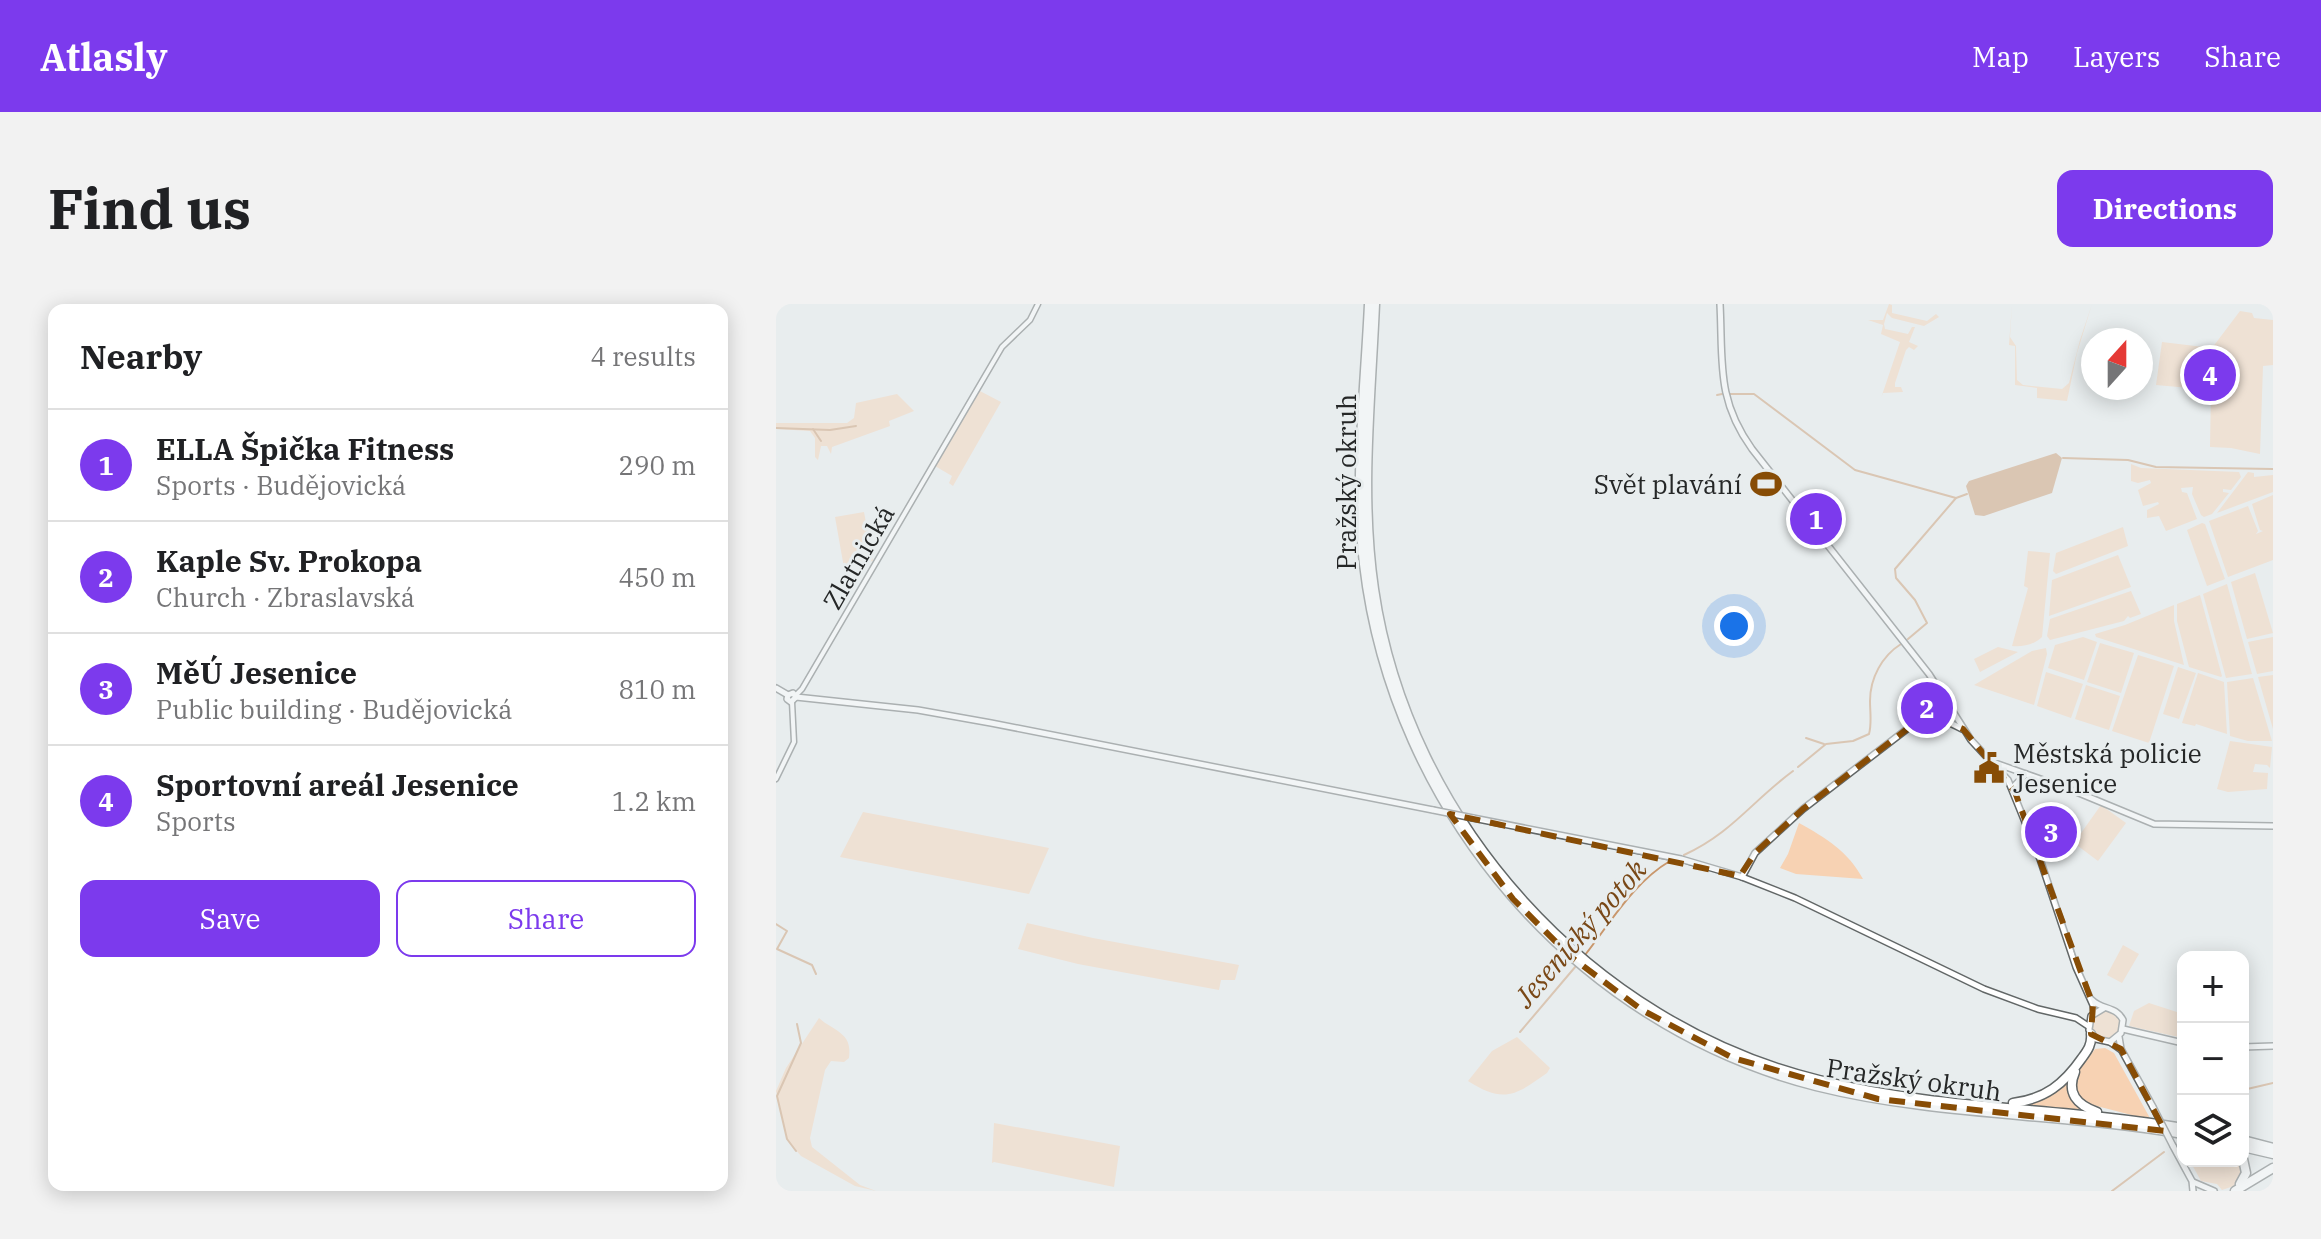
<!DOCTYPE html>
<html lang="en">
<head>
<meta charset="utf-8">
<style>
  body { margin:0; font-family:"IBM Plex Serif",serif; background:#f2f2f2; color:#202124 }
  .controls { position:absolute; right:24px; bottom:24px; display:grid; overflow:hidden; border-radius:16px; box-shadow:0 4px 20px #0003 }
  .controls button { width:72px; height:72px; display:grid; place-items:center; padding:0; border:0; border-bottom:2px solid #e0e0e0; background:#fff; color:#202124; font:40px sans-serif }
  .compass { position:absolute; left:1305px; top:24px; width:72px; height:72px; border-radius:50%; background:#fff; box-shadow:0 4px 20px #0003; rotate:21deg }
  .you { position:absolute; left:958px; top:322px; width:28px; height:28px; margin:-20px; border:6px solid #fff; border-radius:50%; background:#1a73e8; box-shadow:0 0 0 12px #1a73e833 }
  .badge { display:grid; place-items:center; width:52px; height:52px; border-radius:50%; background:#7c3aed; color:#fff; font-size:26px; font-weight:700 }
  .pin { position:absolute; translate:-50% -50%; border:4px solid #fff; box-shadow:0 2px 8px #0006 }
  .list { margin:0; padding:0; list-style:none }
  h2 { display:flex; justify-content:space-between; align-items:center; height:104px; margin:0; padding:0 32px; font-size:34px }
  h2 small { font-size:26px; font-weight:400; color:#757577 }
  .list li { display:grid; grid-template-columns:52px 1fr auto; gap:24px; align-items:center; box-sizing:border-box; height:112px; padding:0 32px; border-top:2px solid #e0e0e0 }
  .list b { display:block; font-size:30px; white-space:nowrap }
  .list p { margin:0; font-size:26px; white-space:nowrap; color:#757577 }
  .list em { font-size:26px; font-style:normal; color:#757577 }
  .actions { display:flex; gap:16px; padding:24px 32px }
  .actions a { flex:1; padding:18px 0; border:2px solid #7c3aed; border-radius:16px; text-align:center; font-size:28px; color:#7c3aed }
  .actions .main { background:#7c3aed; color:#fff }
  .icon { flex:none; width:44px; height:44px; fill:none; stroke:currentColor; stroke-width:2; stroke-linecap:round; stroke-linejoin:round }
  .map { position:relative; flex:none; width:1497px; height:887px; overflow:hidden; border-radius:16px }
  header { display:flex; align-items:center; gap:48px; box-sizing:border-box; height:112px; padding:0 40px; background:#7c3aed; color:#fff }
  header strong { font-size:38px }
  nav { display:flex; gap:44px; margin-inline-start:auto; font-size:28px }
  .intro { display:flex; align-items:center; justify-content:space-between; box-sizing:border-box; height:192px; padding:0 48px }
  h1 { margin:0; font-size:56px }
  .button { padding:20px 36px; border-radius:16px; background:#7c3aed; color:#fff; font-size:28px; font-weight:700 }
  main { display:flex; gap:48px; padding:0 48px }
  aside { flex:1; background:#fff; border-radius:16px; box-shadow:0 4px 20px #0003 }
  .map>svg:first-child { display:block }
  .green { fill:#f7d2b3 }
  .water { fill:#c9976c }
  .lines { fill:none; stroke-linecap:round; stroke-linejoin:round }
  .stream { stroke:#c9976c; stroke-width:2 }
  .tertiary-casing { stroke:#626767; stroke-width:7 }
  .secondary-casing { stroke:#626767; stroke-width:8 }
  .motorway-casing { stroke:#626767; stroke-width:11 }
  .tertiary { stroke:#fff; stroke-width:4 }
  .secondary { stroke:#fff; stroke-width:5 }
  .motorway { stroke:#fff; stroke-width:8 }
  .secondary-bridge-casing { stroke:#626767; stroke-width:8; stroke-linecap:butt }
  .secondary-bridge { stroke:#fff; stroke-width:5 }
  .marked { fill:none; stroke:#874c05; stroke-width:6; stroke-dasharray:16 10; stroke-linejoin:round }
  .labels { text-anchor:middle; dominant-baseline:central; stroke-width:6; stroke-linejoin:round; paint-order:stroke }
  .street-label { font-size:26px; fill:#252727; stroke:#e8edee }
  .poi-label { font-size:26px; fill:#252727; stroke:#e8edee; text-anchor:end }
  .water-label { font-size:28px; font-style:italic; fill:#794817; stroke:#e8edee }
</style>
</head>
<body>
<header>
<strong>Atlasly</strong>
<nav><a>Map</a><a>Layers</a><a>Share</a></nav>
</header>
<div class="intro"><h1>Find us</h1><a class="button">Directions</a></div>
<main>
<aside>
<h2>Nearby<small>4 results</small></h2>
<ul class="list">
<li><span class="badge">1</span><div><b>ELLA Špička Fitness</b><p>Sports · Budějovická</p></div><em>290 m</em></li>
<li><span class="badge">2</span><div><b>Kaple Sv. Prokopa</b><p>Church · Zbraslavská</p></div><em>450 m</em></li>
<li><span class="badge">3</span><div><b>MěÚ Jesenice</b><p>Public building · Budějovická</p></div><em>810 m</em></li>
<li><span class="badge">4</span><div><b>Sportovní areál Jesenice</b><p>Sports</p></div><em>1.2 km</em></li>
</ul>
<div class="actions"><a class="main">Save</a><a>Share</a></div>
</aside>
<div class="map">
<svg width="1497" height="887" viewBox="0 0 1497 887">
  <rect width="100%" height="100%" fill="#e8edee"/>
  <g class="green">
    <path d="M 1113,0 L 1116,1 L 1116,9 L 1151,17 L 1160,10 L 1163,13 L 1148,22 L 1116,14 L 1111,9 L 1108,20 L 1109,25 L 1132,30 L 1136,23 L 1139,23 L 1133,38 L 1142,42 L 1138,46 L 1133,43 L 1130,46 L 1119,79 L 1119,83 L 1125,83 L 1127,88 L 1107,89 L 1105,94 L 1124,38 L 1105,30 L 1107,21 L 1092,16 L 1107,16 Z"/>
    <path d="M 1236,0 L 1234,33 L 1240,42 L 1241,76 L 1247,81 L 1286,85 L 1293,79 L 1304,36 L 1316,0 L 1301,49 L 1291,97 L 1261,94 L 1261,84 L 1239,81 L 1239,42 L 1233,41 Z"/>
    <path d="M 1464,7 L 1476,9 L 1478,14 L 1497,16 L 1497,61 L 1487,62 L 1484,150 L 1455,144 L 1434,143 L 1435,86 L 1380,81 L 1386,38 L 1436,44 Z"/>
    <path d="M 202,86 L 225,98 L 177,182 L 173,179 L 176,172 L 159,162 Z"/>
    <path d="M 121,90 L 138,107 L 113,117 L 114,122 L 56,143 L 55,150 L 51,142 L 45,142 L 42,156 L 39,153 L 39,134 L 34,127 L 0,125 L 0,119 L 71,119 L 78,114 L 80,99 Z"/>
    <path d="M 1355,160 L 1365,164 L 1463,168 L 1465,173 L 1455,186 L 1447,185 L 1447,188 L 1453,189 L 1436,210 L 1428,213 L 1425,211 L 1416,190 L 1417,183 L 1405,184 L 1406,188 L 1411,189 L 1421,215 L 1390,227 L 1383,212 L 1371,214 L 1371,206 L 1383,200 L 1382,198 L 1367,202 L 1362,186 L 1375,179 L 1374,176 L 1362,179 L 1355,177 Z"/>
    <path d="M 1472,168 L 1478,169 L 1478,173 L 1497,171 L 1497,188 L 1441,209 Z"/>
    <path d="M 1497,191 L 1497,256 L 1452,273 L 1433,217 L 1472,202 L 1482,227 L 1480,230 L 1487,227 L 1484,226 L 1476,200 Z"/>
    <path d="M 88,208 L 97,257 L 75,261 L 76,274 L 70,275 L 59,213 Z"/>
    <path d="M 1426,219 L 1429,220 L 1449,275 L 1431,282 L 1411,226 Z"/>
    <path d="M 1347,223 L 1352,242 L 1280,270 L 1277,267 L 1280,249 Z"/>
    <path d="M 1252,247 L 1274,249 L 1266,333 C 1258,341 1246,343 1236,342 L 1252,284 L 1248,282 Z"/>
    <path d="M 1342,251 L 1355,283 L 1273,312 L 1276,276 Z"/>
    <path d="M 1479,269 L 1497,329 L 1471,335 L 1455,278 Z"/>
    <path d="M 1451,280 L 1476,370 L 1450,374 L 1427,290 Z"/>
    <path d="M 1355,287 L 1365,310 L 1354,314 L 1352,312 L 1348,317 L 1274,336 L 1271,332 L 1274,315 Z"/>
    <path d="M 1424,291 L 1446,372 L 1445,373 L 1413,363 L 1401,317 L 1401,300 Z"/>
    <path d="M 1398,301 L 1398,317 L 1408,361 L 1320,333 L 1319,330 L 1349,321 Z"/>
    <path d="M 1307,333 L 1321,338 L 1308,376 L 1272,364 L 1279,341 Z"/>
    <path d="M 1497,333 L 1497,367 L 1481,370 L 1472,338 Z"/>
    <path d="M 1324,339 L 1358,349 L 1345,389 L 1311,378 Z"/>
    <path d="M 1222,343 L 1242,348 L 1204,368 L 1198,355 Z"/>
    <path d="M 1270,344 L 1271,350 L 1258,401 L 1198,381 L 1256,347 Z"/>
    <path d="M 1362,351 L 1398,362 L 1373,439 L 1336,427 Z"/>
    <path d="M 1402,363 L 1420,369 L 1403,415 L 1387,410 Z"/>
    <path d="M 1270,368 L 1307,380 L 1295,414 L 1261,402 Z"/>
    <path d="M 1422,369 L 1448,378 L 1451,430 L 1420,420 L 1419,422 L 1406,419 Z"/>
    <path d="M 1497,371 L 1497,425 L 1482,373 Z"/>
    <path d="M 1477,374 L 1496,437 L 1472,437 L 1454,432 L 1451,378 Z"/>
    <path d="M 1310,381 L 1344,392 L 1333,426 L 1299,415 Z"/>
    <path d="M 1454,437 L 1496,443 L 1494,464 L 1491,461 L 1479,460 L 1477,468 L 1492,469 L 1491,485 L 1452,488 L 1441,485 Z"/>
    <path d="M 1325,501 L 1350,519 L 1322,557 L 1298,539 Z"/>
    <path d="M 87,508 L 273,544 L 253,590 L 64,553 Z"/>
    <path d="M 1023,519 C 1050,534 1072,547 1087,575 L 1020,570 L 1004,564 L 1012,550 Z"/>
    <path d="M 251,619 L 317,634 L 463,661 L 459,676 L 445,676 L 443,686 L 302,660 L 242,645 Z"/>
    <path d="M 1347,641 L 1363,650 L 1346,679 L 1331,671 Z"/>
    <path d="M 1373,699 L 1407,710 L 1407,734 L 1353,722 L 1358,707 Z"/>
    <circle cx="1330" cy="721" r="15"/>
    <path d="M 43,714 C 57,727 77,728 73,754 L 68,758 L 55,757 L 49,766 L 34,834 L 36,843 L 84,881 L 100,887 L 79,882 L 25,852 L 11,836 L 0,787 L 10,764 Z"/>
    <path d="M 741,733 L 774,764 L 771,769 C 740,791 728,800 692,777 L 716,747 Z"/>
    <path d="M 1329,744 L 1338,749 L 1375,816 L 1305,798 L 1298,784 L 1304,765 L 1319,745 Z"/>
    <path d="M 1293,776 C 1292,792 1297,797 1309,806 L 1252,801 L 1278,790 Z"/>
    <path d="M 218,819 L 344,842 L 338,883 L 218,858 L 216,859 Z"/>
    <path d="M 1414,857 L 1463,857 L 1466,872 L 1461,881 L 1446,886 L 1441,880 L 1425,877 Z"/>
  </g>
  <path class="water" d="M 1280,149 L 1286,154 L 1276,189 L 1208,212 L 1199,211 L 1190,182 L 1193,177 Z"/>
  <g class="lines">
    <g class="stream">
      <path d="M 952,90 L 978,90 L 1079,166 L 1180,194"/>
      <path d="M 941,91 L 946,90"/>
      <path d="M 0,124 L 54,126 L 80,122"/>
      <path d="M 37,125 L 45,137"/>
      <path d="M 1287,154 L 1352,156 L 1380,163 L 1497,165"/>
      <path d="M 1132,335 L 1151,319 L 1139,296 L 1120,274 L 1119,265 L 1180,194 L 1191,190"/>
      <path d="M 1030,434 L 1048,440"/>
      <path d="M 1022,463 L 1050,440 L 1077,437 L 1093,430 C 1096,419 1094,409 1094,397 C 1094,374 1106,352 1125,340"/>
      <path d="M 908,551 C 956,529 976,497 1017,467"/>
      <path d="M 0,620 L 11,627 L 1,645 L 36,661 L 40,670"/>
      <path d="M 809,651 C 835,618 858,578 894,557"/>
      <path d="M 744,728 L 800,662"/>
      <path d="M 1467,786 L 1497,779"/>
      <path d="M 20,847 L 11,835 L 1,792 L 25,739 L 21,720"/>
      <path d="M 1336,887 L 1388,848"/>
    </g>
    <defs>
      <g id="tertiary">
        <path d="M 20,391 L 26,385 L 226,43 L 254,16 L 262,0"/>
        <path d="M 0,475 L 18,438 L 16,398"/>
      </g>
      <g id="secondary">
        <path d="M 944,0 C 947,58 940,95 976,145 L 1153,370 L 1195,436 L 1232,476 L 1264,555 L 1300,663 L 1317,701 L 1318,709"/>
        <path d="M 0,384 L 12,391 L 17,389 L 20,393"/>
        <path d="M 12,391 L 11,395 L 15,398 L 20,393"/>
        <path d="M 20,393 L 142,406 L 215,419 L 657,506"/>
        <path d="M 1219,459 L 1298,487 L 1378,520 L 1497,522"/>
        <path d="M 1237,483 L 1250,470"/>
        <path d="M 697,514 L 905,555 L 966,573 L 1019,594 L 1208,685 L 1262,705 L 1300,714 L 1312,722"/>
        <path d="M 966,573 L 979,549 L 1027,505 L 1131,425 C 1156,410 1161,412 1186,425"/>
        <path d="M 1316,696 C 1326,706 1340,702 1347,716 L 1345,729 L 1334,738"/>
        <path d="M 1328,704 L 1315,712 L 1313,726 L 1320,735 L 1334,738 L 1344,745"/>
        <path d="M 1347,725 L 1407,739"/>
        <path d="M 1343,733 L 1345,745 L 1377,803"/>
        <path d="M 1467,743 L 1497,742"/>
        <path d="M 1397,842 L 1416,877 L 1417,887"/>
        <path d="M 1417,878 L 1438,887"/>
      </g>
      <g id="motorway">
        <path d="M 593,0 C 589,86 578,174 588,260 C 617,507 799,721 1040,782 C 1160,812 1286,809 1407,830"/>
        <path d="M 599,0 C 595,95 584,190 598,285 C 632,518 814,720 1043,776 C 1162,806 1287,803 1407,824"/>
        <path d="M 1299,768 C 1290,789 1301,801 1321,808"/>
        <path d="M 1237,799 C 1269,795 1288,780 1306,754 C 1312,746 1316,740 1315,730"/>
        <path d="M 1467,836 L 1497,844"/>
        <path d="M 1467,843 L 1497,850"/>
        <path d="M 1464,880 L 1470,869 L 1467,855"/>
        <path d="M 1459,887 L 1497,864"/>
      </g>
    </defs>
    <use href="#tertiary" class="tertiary-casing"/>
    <use href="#secondary" class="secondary-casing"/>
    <use href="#motorway" class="motorway-casing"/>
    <use href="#tertiary" class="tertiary"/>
    <use href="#secondary" class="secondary"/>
    <use href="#motorway" class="motorway"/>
    <defs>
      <g id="secondary-bridge">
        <path d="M 657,506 L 697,514"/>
        <path d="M 1377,803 L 1397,842"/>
      </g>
    </defs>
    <use href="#secondary-bridge" class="secondary-bridge-casing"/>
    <use href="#secondary-bridge" class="secondary-bridge"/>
  </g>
  <path d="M0 0H1497V887H0ZM 1161,414 L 1187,425 L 1239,488 L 1317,701 L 1315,730 L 1345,745 L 1389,827 L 1102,795 L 957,754 L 866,706 L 795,653 L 737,595 L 674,510 L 964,572 L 979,549 L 1027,505 L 1131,425 Z" fill="#e8edee" fill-opacity=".55" fill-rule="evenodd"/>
  <path class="marked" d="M 1161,414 L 1187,425 L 1239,488 L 1317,701 L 1315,730 L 1345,745 L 1389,827 L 1102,795 L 957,754 L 866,706 L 795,653 L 737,595 L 674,510 L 964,572 L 979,549 L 1027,505 L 1131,425 Z"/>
  <defs>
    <symbol id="stadium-bare" viewBox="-9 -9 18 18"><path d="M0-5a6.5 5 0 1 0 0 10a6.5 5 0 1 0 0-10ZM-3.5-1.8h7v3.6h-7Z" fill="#874c05" stroke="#e8edee" stroke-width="2.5" paint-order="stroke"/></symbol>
    <symbol id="civic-bare" viewBox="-9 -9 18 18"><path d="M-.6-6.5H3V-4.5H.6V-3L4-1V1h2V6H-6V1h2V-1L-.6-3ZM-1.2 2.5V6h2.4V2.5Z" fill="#874c05" stroke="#e8edee" stroke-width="2.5" paint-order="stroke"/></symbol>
  </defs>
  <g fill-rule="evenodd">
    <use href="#stadium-bare" x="968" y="158" width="44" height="44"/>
    <use href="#civic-bare" x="1191" y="442" width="44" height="44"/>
  </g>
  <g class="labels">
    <g class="street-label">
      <text transform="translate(570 178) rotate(-90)">Pražský okruh</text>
      <text transform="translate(82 253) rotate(-60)">Zlatnická</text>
      <text transform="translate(1138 775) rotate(8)">Pražský okruh</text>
    </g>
    <g class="poi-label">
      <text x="966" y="180">Svět plavání</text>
      <text x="1237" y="449" text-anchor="start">Městská policie<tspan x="1237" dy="30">Jesenice</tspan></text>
    </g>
    <g class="water-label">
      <text transform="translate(804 629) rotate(-49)">Jesenický potok</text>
    </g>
  </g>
</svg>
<div class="controls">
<button>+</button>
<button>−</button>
<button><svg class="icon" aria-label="layers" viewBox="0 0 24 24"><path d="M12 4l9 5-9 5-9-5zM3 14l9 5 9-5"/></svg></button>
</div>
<svg class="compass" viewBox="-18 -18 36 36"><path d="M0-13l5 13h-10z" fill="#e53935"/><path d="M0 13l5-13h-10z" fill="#757577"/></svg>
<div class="you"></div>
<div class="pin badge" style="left:1040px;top:215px">1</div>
<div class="pin badge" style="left:1151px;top:404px">2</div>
<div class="pin badge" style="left:1275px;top:528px">3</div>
<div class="pin badge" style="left:1434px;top:71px">4</div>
</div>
</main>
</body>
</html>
